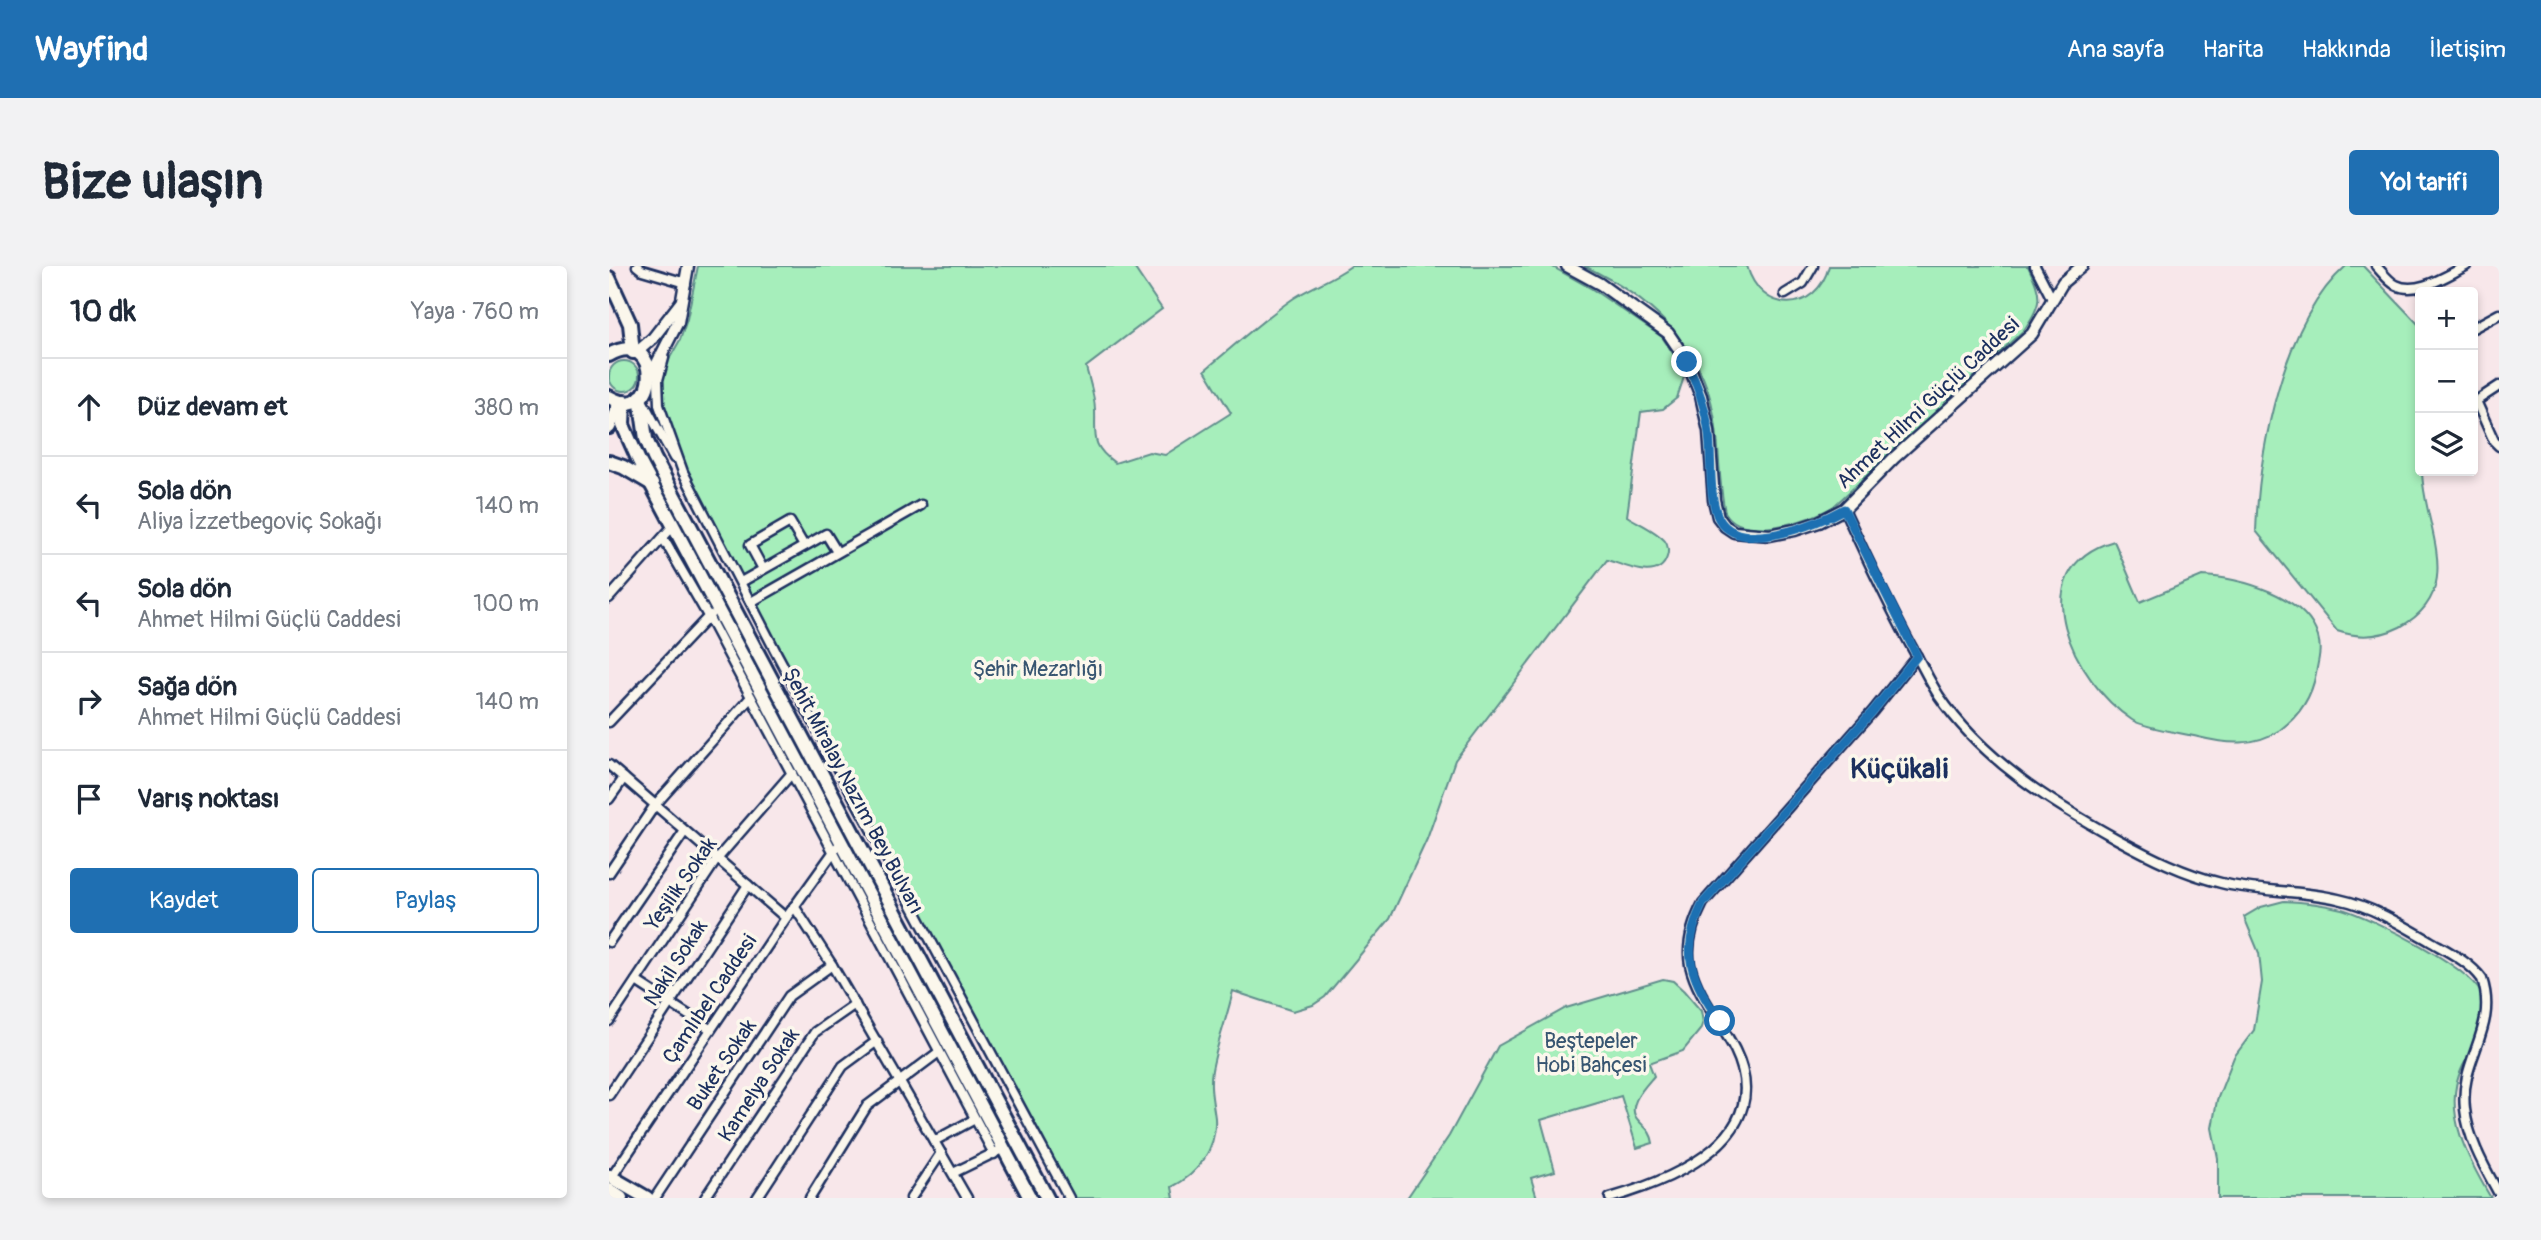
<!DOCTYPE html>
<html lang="tr">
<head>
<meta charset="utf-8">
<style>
  body { margin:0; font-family:Pangolin,sans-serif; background:#f2f2f3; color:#1f2937 }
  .controls { position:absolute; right:21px; top:21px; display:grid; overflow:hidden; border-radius:7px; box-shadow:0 4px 10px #0003 }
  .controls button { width:63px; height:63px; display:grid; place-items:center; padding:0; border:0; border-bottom:2px solid #e0e1e3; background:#fff; color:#1f2937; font:35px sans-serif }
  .stop { position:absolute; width:21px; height:21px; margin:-16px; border:5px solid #1f6fb2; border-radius:50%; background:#fff }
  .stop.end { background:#1f6fb2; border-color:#fff; box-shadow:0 2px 7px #0008 }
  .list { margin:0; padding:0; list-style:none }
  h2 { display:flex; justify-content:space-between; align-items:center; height:91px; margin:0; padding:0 28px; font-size:30px }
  h2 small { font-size:23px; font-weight:400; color:#747a83 }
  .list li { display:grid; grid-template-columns:46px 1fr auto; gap:21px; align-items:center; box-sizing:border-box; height:98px; padding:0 28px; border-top:2px solid #e0e1e3 }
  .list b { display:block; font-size:26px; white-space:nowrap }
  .list p { margin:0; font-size:23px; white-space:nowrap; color:#747a83 }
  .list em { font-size:23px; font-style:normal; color:#747a83 }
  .actions { display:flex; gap:14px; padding:21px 28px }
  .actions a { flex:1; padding:16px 0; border:2px solid #1f6fb2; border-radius:7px; text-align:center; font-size:24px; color:#1f6fb2 }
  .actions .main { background:#1f6fb2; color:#fff }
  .icon { flex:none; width:38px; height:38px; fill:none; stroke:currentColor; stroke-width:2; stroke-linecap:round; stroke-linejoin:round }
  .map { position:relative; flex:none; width:1890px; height:932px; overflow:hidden; border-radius:7px }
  header { display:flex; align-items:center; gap:42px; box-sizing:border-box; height:98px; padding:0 35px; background:#1f6fb2; color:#fff }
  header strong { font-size:33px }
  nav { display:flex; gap:38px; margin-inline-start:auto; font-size:24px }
  .intro { display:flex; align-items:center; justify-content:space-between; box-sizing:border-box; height:168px; padding:0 42px }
  h1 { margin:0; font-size:49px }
  .button { padding:18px 32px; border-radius:7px; background:#1f6fb2; color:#fff; font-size:24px; font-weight:700 }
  main { display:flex; gap:42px; padding:0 42px }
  aside { flex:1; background:#fff; border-radius:7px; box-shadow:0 4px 10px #0003 }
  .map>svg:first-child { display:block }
  .green { fill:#a6eebb; stroke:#608e8c; stroke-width:2 }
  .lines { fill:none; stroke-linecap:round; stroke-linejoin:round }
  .minor-casing { stroke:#1b2f5e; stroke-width:13 }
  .tertiary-casing { stroke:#1b2f5e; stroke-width:15 }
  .primary-casing { stroke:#1b2f5e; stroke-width:18 }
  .minor { stroke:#fbf7ec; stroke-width:8 }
  .tertiary { stroke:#fbf7ec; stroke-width:10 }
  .primary { stroke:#fbf7ec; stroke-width:12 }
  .route { stroke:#1f6fb2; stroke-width:9 }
  .labels { text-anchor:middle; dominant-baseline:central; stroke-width:7; stroke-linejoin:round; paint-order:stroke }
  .street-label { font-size:21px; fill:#1b2f5e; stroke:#fbf7ec }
  .park-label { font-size:21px; fill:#375571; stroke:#fbf7ec }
  .district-label { font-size:28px; font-weight:bold; fill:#1b2f5e; stroke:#fbf7ec }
</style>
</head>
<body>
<header>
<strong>Wayfind</strong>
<nav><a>Ana sayfa</a><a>Harita</a><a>Hakkında</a><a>İletişim</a></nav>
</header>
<div class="intro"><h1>Bize ulaşın</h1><a class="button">Yol tarifi</a></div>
<main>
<aside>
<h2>10 dk<small>Yaya · 760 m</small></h2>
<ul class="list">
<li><svg class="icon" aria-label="ahead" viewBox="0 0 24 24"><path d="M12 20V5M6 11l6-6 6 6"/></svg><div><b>Düz devam et</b></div><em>380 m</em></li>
<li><svg class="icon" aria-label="left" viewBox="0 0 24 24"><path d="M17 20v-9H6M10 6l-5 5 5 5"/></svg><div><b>Sola dön</b><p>Aliya İzzetbegoviç Sokağı</p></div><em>140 m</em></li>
<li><svg class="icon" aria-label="left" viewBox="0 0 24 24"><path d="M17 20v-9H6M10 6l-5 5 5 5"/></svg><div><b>Sola dön</b><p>Ahmet Hilmi Güçlü Caddesi</p></div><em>100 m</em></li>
<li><svg class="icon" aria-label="right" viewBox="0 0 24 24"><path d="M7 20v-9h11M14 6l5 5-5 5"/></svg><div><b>Sağa dön</b><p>Ahmet Hilmi Güçlü Caddesi</p></div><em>140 m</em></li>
<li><svg class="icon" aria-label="arrive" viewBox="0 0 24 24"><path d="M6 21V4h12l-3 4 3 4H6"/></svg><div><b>Varış noktası</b></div></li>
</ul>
<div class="actions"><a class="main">Kaydet</a><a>Paylaş</a></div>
</aside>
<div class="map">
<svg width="1890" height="932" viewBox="0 0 1890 932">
  <rect width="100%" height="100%" fill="#f8e7ea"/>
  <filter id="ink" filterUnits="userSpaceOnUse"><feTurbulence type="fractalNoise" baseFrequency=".0143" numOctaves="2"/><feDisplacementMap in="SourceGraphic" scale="14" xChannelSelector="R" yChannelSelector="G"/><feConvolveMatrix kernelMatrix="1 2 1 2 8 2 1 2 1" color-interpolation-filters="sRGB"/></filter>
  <g filter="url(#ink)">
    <g class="green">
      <path d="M 89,0 L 524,0 L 553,43 L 477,101 C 480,114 486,130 486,144 C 487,170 481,179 506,197 L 540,186 L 556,189 L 622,147 L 596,104 C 625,80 654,53 685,32 C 704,20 724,13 742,0 L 942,0 L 983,23 L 1053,71 L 1071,98 L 1075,111 L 1068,132 L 1054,143 L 1032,146 L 1018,250 C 1029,257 1048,265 1056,275 C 1059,279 1060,286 1058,291 C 1050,317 1015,299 998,294 L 846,494 L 818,573 L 781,653 L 716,731 L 704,739 L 684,745 L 624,725 C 618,752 608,777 603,804 C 600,821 604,836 606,852 C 608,883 589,908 563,921 L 565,932 L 464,932 L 165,379 L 58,166 L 49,130 L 55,102 L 71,74 L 78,53 Z"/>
      <path d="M 975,0 L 1138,0 C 1152,49 1207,49 1220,0 L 1419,0 C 1433,30 1434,37 1415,64 L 1225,240 C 1201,255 1133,277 1116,246 C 1109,214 1111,181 1105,149 C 1093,78 1037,29 975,0 Z"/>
      <path d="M 1737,0 L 1754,0 L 1811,60 L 1811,205 L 1813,205 C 1814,260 1859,324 1791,361 C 1771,371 1749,372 1728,365 L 1647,265 C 1650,184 1673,57 1737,0 Z"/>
      <circle cx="15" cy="110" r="15"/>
      <path d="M 1505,275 L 1531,336 L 1593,310 C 1631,311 1697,330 1709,371 C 1713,384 1709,395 1707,407 C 1703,430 1690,450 1671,464 C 1645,481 1618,478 1589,471 C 1573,467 1535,462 1523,454 C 1465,416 1409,303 1505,275 Z"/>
      <path d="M 1675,635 C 1695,636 1713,638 1733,643 C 1761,651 1870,704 1874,733 C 1875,741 1877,757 1875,765 C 1871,778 1858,790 1853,802 C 1832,845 1860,895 1882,932 L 1609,932 L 1609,892 L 1603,862 L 1608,834 L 1625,791 L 1645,764 L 1653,716 L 1650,687 L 1635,651 L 1652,641 Z"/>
      <path d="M 1054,713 L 1064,715 L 1075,725 L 1092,745 L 1094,756 L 1091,764 L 1074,785 L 1040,797 L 1045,810 C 1036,821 1016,840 1029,854 C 1037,863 1042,865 1044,877 L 1028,882 L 1012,830 L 932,854 L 946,905 L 922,912 L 928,932 L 798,932 L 840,870 L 889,780 L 957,742 Z"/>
    </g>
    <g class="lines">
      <defs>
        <g id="minor">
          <path d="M 28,0 L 33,4 L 77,17"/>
          <path d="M 1426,0 L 1443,33"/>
          <path d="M 1767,0 C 1773,6 1780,16 1787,19 C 1808,30 1838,9 1857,0"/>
          <path d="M 1176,28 L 1194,17 L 1204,0"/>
          <path d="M 1864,62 L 1890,48"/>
          <path d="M 55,92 L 49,114 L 50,139 L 74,206 L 168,388 L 460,932"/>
          <path d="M 1890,120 L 1867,135 L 1885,175 L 1890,180"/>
          <path d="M 34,136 L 65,192"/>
          <path d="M 1235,243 C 1258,292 1280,341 1306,387 C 1314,401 1321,416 1330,430 C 1374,494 1441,536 1508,573 C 1541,591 1575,608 1612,617 C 1650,626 1690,624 1729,633 C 1762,640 1792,658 1821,675 C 1838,685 1861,696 1873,713 C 1890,763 1850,793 1856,843 C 1859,873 1876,902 1890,928"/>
          <path d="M 54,272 L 99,350 L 385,888"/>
          <path d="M 154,303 L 141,279 L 181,256 L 195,280"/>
          <path d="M 132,316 L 217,268 L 228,286"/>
          <path d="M 0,332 L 65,259"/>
          <path d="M 142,336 L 312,239"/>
          <path d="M 0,456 L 101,349"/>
          <path d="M 0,499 L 177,652"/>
          <path d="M 0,533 L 15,512"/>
          <path d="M 0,607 L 46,539 L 142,431"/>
          <path d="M 185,640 L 223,699 L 358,932"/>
          <path d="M 0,676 L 76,565"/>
          <path d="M 27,715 L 101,763"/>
          <path d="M 0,755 L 108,593 L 183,507"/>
          <path d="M 0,829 L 139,619"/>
          <path d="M 325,875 L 366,853"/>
          <path d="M 344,907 L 389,885"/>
          <path d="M 2,912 L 177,652 L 228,581"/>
          <path d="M 46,932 L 180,730 L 223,699"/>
          <path d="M 96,932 L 206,766 L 246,738"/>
          <path d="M 148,932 L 234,800 L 268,775"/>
          <path d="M 201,932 L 258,840 L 330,786"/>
          <path d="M 302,932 L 332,887"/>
          <path d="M 1001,932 C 1067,913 1168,870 1126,784 C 1112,756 1088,730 1081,699 C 1077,677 1084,656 1094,637 L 1264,445 L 1308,390"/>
        </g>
        <g id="tertiary">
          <path d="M 958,0 L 991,18 L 1059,67 L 1078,95 L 1092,130 L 1100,165 L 1105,234 L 1109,251 L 1116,260 L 1125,266 L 1161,269 L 1186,264 L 1210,256 L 1235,243 L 1285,192 L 1423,68 L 1454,16 L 1473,0"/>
          <path d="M 27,87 L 44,72 L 72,36"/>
          <path d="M 41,111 L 69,56 L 79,0"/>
        </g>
        <g id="primary">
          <path d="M 0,12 L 21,58 L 24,86"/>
          <path d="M 0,89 C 53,59 53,161 0,131"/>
          <path d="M 31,131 L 37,173 L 45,192 L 438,932"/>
          <path d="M 15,136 L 14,159 L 30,195 L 421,932"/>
          <path d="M 0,161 L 10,139"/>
          <path d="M 0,196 L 14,201 L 43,218"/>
          <path d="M 0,910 L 38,932"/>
          <path d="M 0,924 L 12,932"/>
        </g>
      </defs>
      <use href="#minor" class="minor-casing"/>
      <use href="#tertiary" class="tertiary-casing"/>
      <use href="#primary" class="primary-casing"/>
      <use href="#minor" class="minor"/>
      <use href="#tertiary" class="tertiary"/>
      <use href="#primary" class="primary"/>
    </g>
  </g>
  <g class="lines" filter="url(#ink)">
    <path class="route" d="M 1078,96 C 1088,119 1097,142 1100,168 C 1103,192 1099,232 1110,253 C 1131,290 1208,258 1235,243 L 1308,390 L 1264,445 L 1094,637 C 1070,686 1082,713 1111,755"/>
  </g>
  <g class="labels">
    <g class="street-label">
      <text transform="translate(1319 137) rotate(-43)">Ahmet Hilmi Güçlü Caddesi</text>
      <text transform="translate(244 525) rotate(62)">Şehit Miralay Nazım Bey Bulvarı</text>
      <text transform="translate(72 618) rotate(-55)">Yeşilik Sokak</text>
      <text transform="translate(67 697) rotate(-57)">Nakil Sokak</text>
      <text transform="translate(101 733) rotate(-56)">Çamlıbel Caddesi</text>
      <text transform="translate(113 799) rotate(-56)">Buket Sokak</text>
      <text transform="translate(150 819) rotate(-57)">Kamelya Sokak</text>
    </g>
    <g class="park-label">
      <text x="429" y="403">Şehir Mezarlığı</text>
      <text x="982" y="775">Beştepeler<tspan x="982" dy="24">Hobi Bahçesi</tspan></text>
    </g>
    <g class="district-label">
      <text x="1290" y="503">Küçükali</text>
    </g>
  </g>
</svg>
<div class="controls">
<button>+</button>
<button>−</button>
<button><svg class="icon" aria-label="layers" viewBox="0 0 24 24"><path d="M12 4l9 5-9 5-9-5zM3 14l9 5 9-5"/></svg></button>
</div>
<div class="stop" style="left:1111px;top:755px"></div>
<div class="stop end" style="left:1078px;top:96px"></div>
</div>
</main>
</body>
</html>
